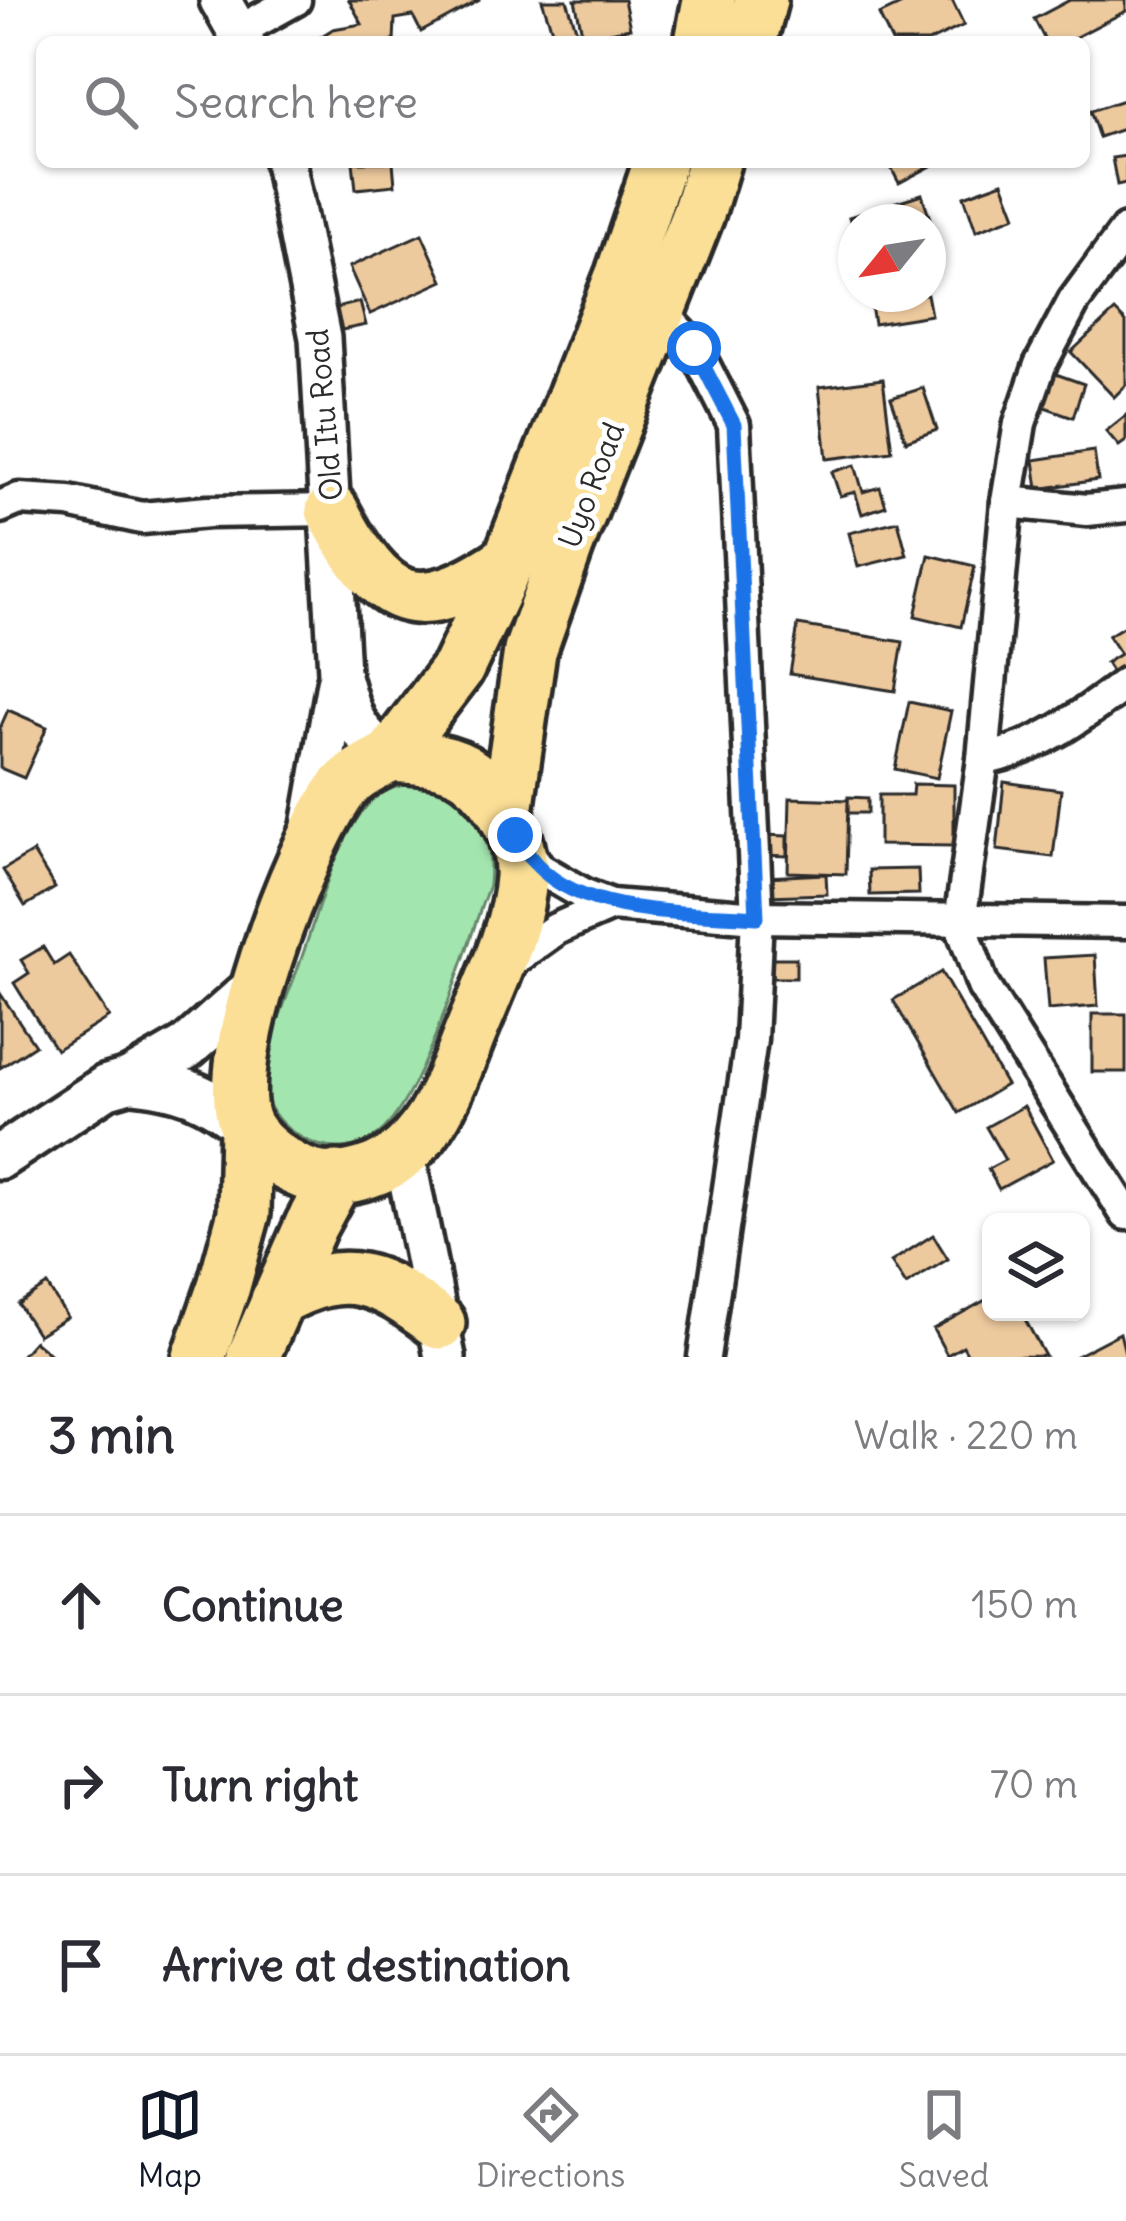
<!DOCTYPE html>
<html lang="en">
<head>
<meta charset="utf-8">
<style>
  body { margin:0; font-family:Delius,sans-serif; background:#f2f2f3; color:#2b2b33 }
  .controls { position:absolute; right:36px; bottom:36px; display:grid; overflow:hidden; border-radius:18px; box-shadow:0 3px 9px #0004 }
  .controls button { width:108px; height:108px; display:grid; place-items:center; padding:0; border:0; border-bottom:3px solid #e1e1e2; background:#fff; color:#2b2b33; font:60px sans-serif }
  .compass { position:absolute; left:838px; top:204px; width:108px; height:108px; border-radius:50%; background:#fff; box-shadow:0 3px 9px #0004; rotate:240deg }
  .stop { position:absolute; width:36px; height:36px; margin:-27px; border:9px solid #1a73e8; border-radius:50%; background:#fff }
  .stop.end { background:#1a73e8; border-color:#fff; box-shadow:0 3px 12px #0008 }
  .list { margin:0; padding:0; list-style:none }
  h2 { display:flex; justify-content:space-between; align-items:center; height:156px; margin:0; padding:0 48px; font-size:51px }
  h2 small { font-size:39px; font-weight:400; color:#7c7c81 }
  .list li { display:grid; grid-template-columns:78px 1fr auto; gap:36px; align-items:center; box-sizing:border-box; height:180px; padding:0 48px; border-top:3px solid #e1e1e2 }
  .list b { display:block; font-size:45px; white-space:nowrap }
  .list em { font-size:39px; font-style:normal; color:#7c7c81 }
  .icon { flex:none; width:66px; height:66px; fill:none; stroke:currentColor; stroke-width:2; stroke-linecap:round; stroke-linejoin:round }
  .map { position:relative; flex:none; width:1126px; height:1357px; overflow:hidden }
  .search { position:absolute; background:#fff; box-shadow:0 3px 9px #0004; left:36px; right:36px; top:36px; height:132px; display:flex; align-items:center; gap:30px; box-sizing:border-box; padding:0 42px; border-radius:18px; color:#7c7c81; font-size:45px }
  .sheet { height:696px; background:#fff }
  nav { display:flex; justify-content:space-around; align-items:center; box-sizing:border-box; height:168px; border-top:3px solid #e1e1e2; background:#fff; font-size:33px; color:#7c7c81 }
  nav a { display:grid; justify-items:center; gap:6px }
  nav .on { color:#111827 }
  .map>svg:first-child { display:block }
  .green { fill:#a3e5af; stroke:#67886d; stroke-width:3 }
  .building { fill:#edc99e; stroke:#2b2b2b; stroke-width:3 }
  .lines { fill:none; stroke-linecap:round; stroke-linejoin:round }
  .minor-casing { stroke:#2b2b2b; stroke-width:39 }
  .tertiary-casing { stroke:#2b2b2b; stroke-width:48 }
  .secondary-casing { stroke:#2b2b2b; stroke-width:51 }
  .trunk-casing { stroke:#2b2b2b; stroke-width:60 }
  .minor { stroke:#fff; stroke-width:30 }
  .tertiary { stroke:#fff; stroke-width:39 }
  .secondary { stroke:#fff; stroke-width:42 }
  .trunk { stroke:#fbdf96; stroke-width:51 }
  .route { stroke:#1a73e8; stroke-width:15 }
  .labels { text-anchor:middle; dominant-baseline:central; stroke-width:10; stroke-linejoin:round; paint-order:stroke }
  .street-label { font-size:30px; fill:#2b2b2b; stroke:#fff }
</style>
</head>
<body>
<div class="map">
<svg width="1126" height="1357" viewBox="0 0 1126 1357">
  <rect width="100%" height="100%" fill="#fff"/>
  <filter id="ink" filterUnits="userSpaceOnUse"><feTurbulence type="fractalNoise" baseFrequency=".00833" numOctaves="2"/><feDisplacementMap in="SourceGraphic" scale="24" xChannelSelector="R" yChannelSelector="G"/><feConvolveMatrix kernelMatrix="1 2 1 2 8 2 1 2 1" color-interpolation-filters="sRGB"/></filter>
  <g filter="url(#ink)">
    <path class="green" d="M 424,782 C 480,798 494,828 489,885 C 467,944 426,1087 385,1128 C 368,1146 343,1152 318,1145 C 297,1138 272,1121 267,1097 C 264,1084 266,1065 269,1052 C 275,1023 289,993 299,965 C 317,916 330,856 361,813 C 377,791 398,784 424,782 Z"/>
    <g class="building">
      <path d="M 349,0 L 480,0 L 421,32 L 413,16 L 395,19 L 394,42 L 312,42 L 333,29 L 362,24 Z"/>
      <path d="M 542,0 L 567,0 L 579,38 L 556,42 Z"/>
      <path d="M 575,0 L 624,0 L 630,28 L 583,37 Z"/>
      <path d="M 900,0 L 952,0 L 964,25 L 928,42 L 892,42 L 879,15 L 902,4 Z"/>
      <path d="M 1070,0 L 1126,0 L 1126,11 L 1066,42 L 1046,42 L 1034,19 Z"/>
      <path d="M 1126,99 L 1126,128 L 1099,137 L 1090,111 Z"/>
      <path d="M 1126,156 L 1126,183 L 1117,185 L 1112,158 Z"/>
      <path d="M 353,162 L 393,162 L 395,185 L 356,189 Z"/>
      <path d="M 888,162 L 934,162 L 935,164 L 899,183 Z"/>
      <path d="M 1003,182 L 1016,216 L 976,231 L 964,196 Z"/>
      <path d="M 922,194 L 937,240 L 928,243 L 928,222 L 856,222 L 856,238 L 849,217 Z"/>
      <path d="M 422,234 L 443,281 L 370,314 L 349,267 Z"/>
      <path d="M 869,294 L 927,294 L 931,315 L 874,324 Z"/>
      <path d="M 360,302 L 366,325 L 342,330 L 336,308 Z"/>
      <path d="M 1115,311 L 1126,322 L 1126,385 L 1114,397 L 1071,352 Z"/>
      <path d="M 1053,373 L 1084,384 L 1073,417 L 1042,406 Z"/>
      <path d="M 883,379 L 892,451 L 827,459 L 819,387 Z"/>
      <path d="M 923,388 L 937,430 L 906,441 L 891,398 Z"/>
      <path d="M 1126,415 L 1126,441 L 1119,446 L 1106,431 Z"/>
      <path d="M 1094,451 L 1098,480 L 1038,489 L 1034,460 Z"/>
      <path d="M 855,465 L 863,492 L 880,487 L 886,506 L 862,514 L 855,492 L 840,496 L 832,472 Z"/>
      <path d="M 898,521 L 907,555 L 858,567 L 849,533 Z"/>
      <path d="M 929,555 L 975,566 L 961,627 L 915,616 Z"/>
      <path d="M 798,625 L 903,642 L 895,691 L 790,674 Z"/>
      <path d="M 1126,625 L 1126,677 L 1118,682 L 1106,663 L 1120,654 L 1108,636 Z"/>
      <path d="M 909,702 L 951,711 L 937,778 L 895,769 Z"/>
      <path d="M 8,710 L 47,727 L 24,778 L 0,768 L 0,728 Z"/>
      <path d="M 1004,782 L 1061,790 L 1053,857 L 997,850 Z"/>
      <path d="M 913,784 L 954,785 L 954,846 L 879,845 L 879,795 L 912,795 Z"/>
      <path d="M 848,797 L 868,798 L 868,813 L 848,813 Z"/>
      <path d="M 790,798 L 848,800 L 846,874 L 788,872 Z"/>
      <path d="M 762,835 L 787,836 L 787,856 L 761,855 Z"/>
      <path d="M 33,852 L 55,888 L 25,906 L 3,870 Z"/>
      <path d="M 918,869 L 919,894 L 870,895 L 869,870 Z"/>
      <path d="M 826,874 L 827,894 L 767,896 L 766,877 Z"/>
      <path d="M 43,947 L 54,965 L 69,955 L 109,1017 L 56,1050 L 14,983 L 29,973 L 21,960 Z"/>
      <path d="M 1095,955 L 1098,1006 L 1048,1010 L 1044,958 Z"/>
      <rect x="772" y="958" width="24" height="20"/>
      <path d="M 941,972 L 1006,1085 L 959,1113 L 893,1000 Z"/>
      <path d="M 0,993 L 35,1045 L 0,1068 Z"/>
      <rect x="1092" y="1014" width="34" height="58"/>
      <path d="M 1024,1106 L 1053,1160 L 999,1189 L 988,1169 L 1005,1160 L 986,1127 Z"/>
      <path d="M 933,1235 L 948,1259 L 906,1285 L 891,1262 Z"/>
      <path d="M 47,1285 L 67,1317 L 38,1335 L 18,1304 Z"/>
      <path d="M 991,1297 L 991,1312 L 1021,1312 L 1045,1356 L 969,1357 L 963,1346 L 947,1355 L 933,1329 Z"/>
      <path d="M 1120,1333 L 1126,1357 L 1074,1357 Z"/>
      <path d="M 34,1341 L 53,1357 L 20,1357 Z"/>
    </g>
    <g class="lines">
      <defs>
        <g id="minor">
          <path d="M 239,31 L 295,0"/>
          <path d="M 1126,230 L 1074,301 L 1040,365 L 1020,423 L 1007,502 L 983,759 L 960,922 L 983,986 L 1126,1214"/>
          <path d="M 660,311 L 695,348 L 734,425 L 757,917 L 751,1040 L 704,1357"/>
          <path d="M 1007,502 L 1087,510 L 1126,506"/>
          <path d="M 0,507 L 19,499 L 69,502 L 142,518 L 208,512 L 332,510"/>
          <path d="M 983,759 C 1035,751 1084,715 1126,683"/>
          <path d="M 523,846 L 540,869 L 585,895 L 611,905 L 757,917 L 1126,922"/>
          <path d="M 503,967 L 556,929 L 611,905"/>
        </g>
        <g id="tertiary">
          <path d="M 220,0 L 244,42"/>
          <path d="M 285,162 L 320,338 L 339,672 C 349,711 355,735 391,756"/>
          <path d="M 312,826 L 337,683"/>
          <path d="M 404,1153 L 445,1357"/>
        </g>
        <g id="secondary">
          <path d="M 130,1080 C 181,1085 207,1095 246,1127"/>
          <path d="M 0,1157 L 106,1087 L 130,1080 L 187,1047 L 257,985"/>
        </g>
        <g id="trunk">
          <path d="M 701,42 L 709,0"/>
          <path d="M 750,42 L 761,0"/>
          <path d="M 332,510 C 382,605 415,624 509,560"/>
          <path d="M 391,756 C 417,758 448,758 470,774 C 500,797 523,839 521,877 C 518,926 493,978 474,1024 C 456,1066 441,1120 405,1151 C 383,1171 341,1184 312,1176 C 289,1170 259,1148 247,1128 C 213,1070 302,844 340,792 C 352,775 373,766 391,756 Z"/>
          <path d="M 391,756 L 458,668 L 509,560 L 622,274 L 660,162"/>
          <path d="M 506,818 L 530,651 L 567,546 L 698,214 L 714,162"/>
          <path d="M 277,1300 C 347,1261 379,1278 439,1323"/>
          <path d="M 199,1357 L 224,1286 L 244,1213 L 246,1127"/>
          <path d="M 253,1357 L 311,1225 L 337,1177"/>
        </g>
      </defs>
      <use href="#minor" class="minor-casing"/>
      <use href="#tertiary" class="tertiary-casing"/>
      <use href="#secondary" class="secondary-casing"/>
      <use href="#trunk" class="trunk-casing"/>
      <use href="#minor" class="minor"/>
      <use href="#tertiary" class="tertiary"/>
      <use href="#secondary" class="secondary"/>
      <use href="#trunk" class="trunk"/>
    </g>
  </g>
  <g class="lines" filter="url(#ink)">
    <path class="route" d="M 515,835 C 522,845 529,857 538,866 C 587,917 691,912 757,917 L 734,425 L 694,348"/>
  </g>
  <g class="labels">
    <g class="street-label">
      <text transform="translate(324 415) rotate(-95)">Old Itu Road</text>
      <text transform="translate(591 485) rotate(-69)">Uyo Road</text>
    </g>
  </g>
</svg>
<div class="controls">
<button><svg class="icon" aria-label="layers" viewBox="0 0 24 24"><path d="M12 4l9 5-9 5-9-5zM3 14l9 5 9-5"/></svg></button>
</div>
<svg class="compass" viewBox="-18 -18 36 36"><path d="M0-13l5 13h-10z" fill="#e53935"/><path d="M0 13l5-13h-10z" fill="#7c7c81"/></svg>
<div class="stop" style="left:694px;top:348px"></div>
<div class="stop end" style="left:515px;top:835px"></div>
<div class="search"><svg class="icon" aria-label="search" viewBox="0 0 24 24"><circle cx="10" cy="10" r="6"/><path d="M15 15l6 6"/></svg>Search here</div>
</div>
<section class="sheet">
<h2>3 min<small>Walk · 220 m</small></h2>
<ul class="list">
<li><svg class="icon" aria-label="ahead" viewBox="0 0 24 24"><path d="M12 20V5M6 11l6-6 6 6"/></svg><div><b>Continue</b></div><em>150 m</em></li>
<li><svg class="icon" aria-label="right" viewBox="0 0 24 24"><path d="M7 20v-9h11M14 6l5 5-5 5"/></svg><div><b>Turn right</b></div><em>70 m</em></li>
<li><svg class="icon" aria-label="arrive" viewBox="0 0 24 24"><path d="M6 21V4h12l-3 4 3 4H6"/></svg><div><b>Arrive at destination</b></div></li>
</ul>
</section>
<nav>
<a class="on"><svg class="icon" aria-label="map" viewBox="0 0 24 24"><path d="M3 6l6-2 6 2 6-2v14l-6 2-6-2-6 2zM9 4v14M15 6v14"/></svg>Map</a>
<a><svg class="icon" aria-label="directions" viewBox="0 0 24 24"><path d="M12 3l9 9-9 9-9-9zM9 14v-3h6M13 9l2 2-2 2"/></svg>Directions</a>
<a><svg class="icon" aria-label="saved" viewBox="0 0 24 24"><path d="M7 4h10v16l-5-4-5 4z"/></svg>Saved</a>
</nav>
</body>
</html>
